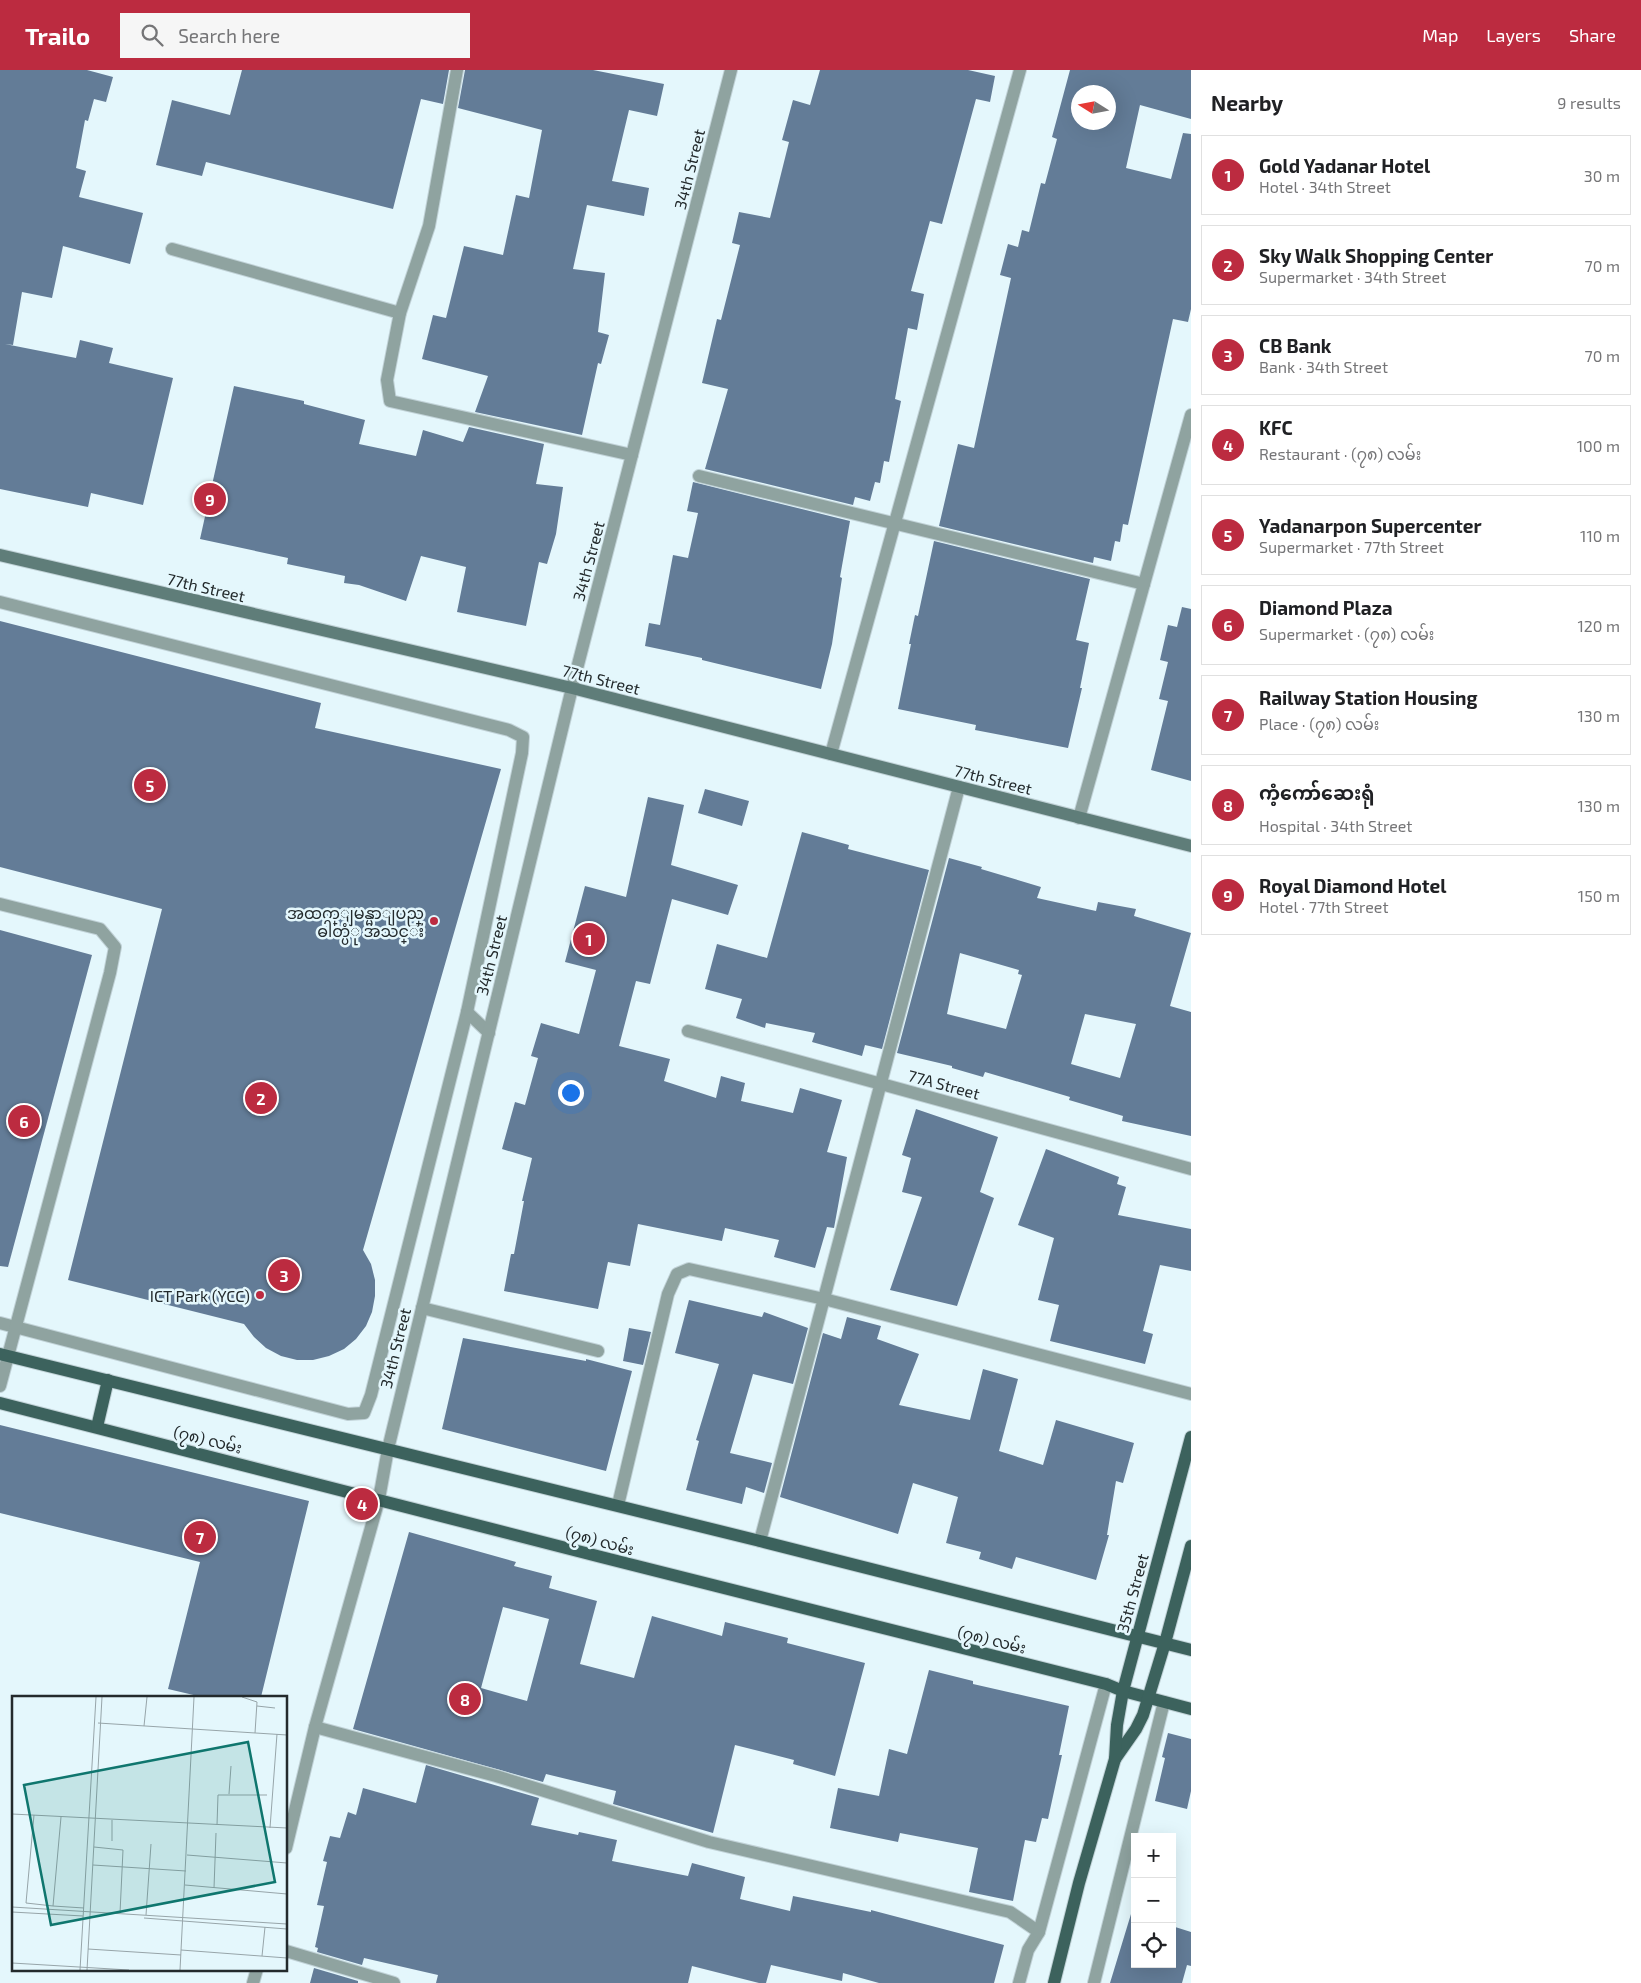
<!DOCTYPE html>
<html lang="en">
<head>
<meta charset="utf-8">
<style>
  body { margin:0; font-family:"Exo 2","Noto Sans Myanmar",sans-serif; background:#f6f6f6; color:#202124 }
  .controls { position:absolute; right:15px; bottom:15px; display:grid; overflow:hidden; border-radius:0px; box-shadow:0 5px 20px #0002 }
  .controls button { width:45px; height:45px; display:grid; place-items:center; padding:0; border:0; border-bottom:1px solid #e0e0e0; background:#fff; color:#202124; font:25px sans-serif }
  .compass { position:absolute; left:1071px; top:15px; width:45px; height:45px; border-radius:50%; background:#fff; box-shadow:0 5px 20px #0002; rotate:281deg }
  .you { position:absolute; left:570px; top:1022px; width:18px; height:18px; margin:-12px; border:4px solid #fff; border-radius:50%; background:#1a73e8; box-shadow:0 0 0 8px #1a73e833 }
  .badge { display:grid; place-items:center; width:32px; height:32px; border-radius:50%; background:#bc2b40; color:#fff; font-size:16px; font-weight:700 }
  .pin { position:absolute; translate:-50% -50%; border:2px solid #fff; box-shadow:0 1px 5px #0006 }
  .list { margin:0; padding:0; list-style:none }
  h2 { display:flex; justify-content:space-between; align-items:center; height:65px; margin:0; padding:0 20px; font-size:21px }
  h2 small { font-size:16px; font-weight:400; color:#757577 }
  .list li { display:grid; grid-template-columns:32px 1fr auto; gap:15px; align-items:center; box-sizing:border-box; height:80px; margin:0 10px 10px; padding:0 10px; border:1px solid #e0e0e0; border-radius:0px }
  .list b { display:block; font-size:19px; white-space:nowrap }
  .list p { margin:0; font-size:16px; white-space:nowrap; color:#757577 }
  .list em { font-size:16px; font-style:normal; color:#757577 }
  .icon { flex:none; width:28px; height:28px; fill:none; stroke:currentColor; stroke-width:2; stroke-linecap:round; stroke-linejoin:round }
  .map { position:relative; flex:none; width:1191px; height:1913px; overflow:hidden }
  header { display:flex; align-items:center; gap:30px; box-sizing:border-box; height:70px; padding:0 25px; background:#bc2b40; color:#fff }
  header strong { font-size:24px }
  nav { display:flex; gap:28px; margin-inline-start:auto; font-size:18px }
  .search { width:350px; height:45px; background:#f6f6f6; display:flex; align-items:center; gap:12px; box-sizing:border-box; padding:0 18px; border-radius:0px; color:#757577; font-size:19px }
  main { display:flex }
  aside { flex:1; background:#fff }
  .map>svg:first-child { display:block }
  .building { fill:#637c97; fill-rule:evenodd }
  .lines { fill:none; stroke-linecap:round; stroke-linejoin:round }
  .lane-casing { stroke:#c1d2d7; stroke-width:14 }
  .street-casing { stroke:#c1d2d7; stroke-width:14 }
  .secondary-casing { stroke:#c1d2d7; stroke-width:14 }
  .primary-casing { stroke:#c1d2d7; stroke-width:14 }
  .lane { stroke:#8fa3a0; stroke-width:12 }
  .street { stroke:#8fa3a0; stroke-width:12 }
  .secondary { stroke:#5f7d79; stroke-width:12 }
  .primary { stroke:#3c625d; stroke-width:12 }
  .poi-dot { fill:#bc2b40; stroke:#e4f7fc; stroke-width:2 }
  .labels { text-anchor:middle; dominant-baseline:central; stroke-width:5; stroke-linejoin:round; paint-order:stroke }
  .street-label { font-size:16px; fill:#232a2c; stroke:#e4f7fc }
  .poi-label { font-size:16px; fill:#232a2c; stroke:#e4f7fc; text-anchor:end }
  .inset-road { fill:none; stroke:#97a5a9; stroke-width:1 }
  .view { fill:#0f766e; fill-opacity:0.15; stroke:#0f766e; stroke-width:2.5 }
  .inset-edge { fill:none; stroke:#232a2c; stroke-width:2.5 }
</style>
</head>
<body>
<header>
<strong>Trailo</strong>
<div class="search"><svg class="icon" aria-label="search" viewBox="0 0 24 24"><circle cx="10" cy="10" r="6"/><path d="M15 15l6 6"/></svg>Search here</div>
<nav><a>Map</a><a>Layers</a><a>Share</a></nav>
</header>
<main>
<div class="map">
<svg width="1191" height="1913" viewBox="0 0 1191 1913">
  <rect width="100%" height="100%" fill="#e4f7fc"/>
  <g class="building">
    <path d="M 0,0 L 87,0 L 113,7 L 106,32 L 94,29 L 88,51 L 85,50 L 76,98 L 86,101 L 79,127 L 143,143 L 130,194 L 63,176 L 52,228 L 22,222 L 13,275 L 5,274 L 76,288 L 80,270 L 113,278 L 109,293 L 173,308 L 143,435 L 91,423 L 88,437 L 0,419 Z"/>
    <path d="M 242,0 L 449,0 L 443,34 L 421,29 L 393,139 L 206,92 L 202,106 L 156,95 L 172,30 L 230,45 Z"/>
    <path d="M 465,0 L 593,0 L 664,14 L 657,46 L 629,40 L 612,111 L 649,118 L 644,146 L 587,135 L 573,199 L 605,203 L 598,262 L 609,265 L 601,294 L 598,293 L 582,365 L 475,342 L 488,306 L 422,289 L 433,245 L 446,248 L 464,176 L 503,185 L 516,125 L 529,128 L 542,60 L 458,38 Z"/>
    <path d="M 820,0 L 968,0 L 995,6 L 990,32 L 976,29 L 942,154 L 930,151 L 911,221 L 924,224 L 917,260 L 908,258 L 895,329 L 901,331 L 889,392 L 884,391 L 880,413 L 875,412 L 870,431 L 855,427 L 853,435 L 705,399 L 728,319 L 702,313 L 717,249 L 721,250 L 740,175 L 732,173 L 739,142 L 770,148 L 789,72 L 782,70 L 793,30 L 810,35 Z"/>
    <path d="M 1070,0 L 1191,0 L 1191,49 L 1140,35 L 1126,98 L 1171,109 L 1183,63 L 1191,64 L 1191,239 L 1188,252 L 1173,249 L 1128,455 L 1123,454 L 1120,472 L 1115,471 L 1111,491 L 1094,487 L 1093,493 L 939,456 L 958,374 L 974,378 L 1011,208 L 1000,205 L 1008,174 L 1018,177 L 1022,160 L 1029,162 L 1041,113 L 1045,114 L 1057,69 L 1052,67 ZM 1078,22 L 1108,22 L 1108,52 L 1078,52 Z"/>
    <path d="M 234,316 L 304,331 L 304,334 L 365,350 L 359,374 L 416,386 L 423,360 L 463,372 L 469,357 L 544,374 L 536,414 L 563,417 L 556,464 L 547,494 L 539,492 L 526,556 L 457,542 L 466,497 L 421,486 L 406,531 L 359,515 L 344,513 L 345,506 L 287,494 L 288,488 L 200,469 Z"/>
    <path d="M 693,412 L 850,451 L 840,507 L 842,508 L 832,574 L 821,619 L 702,590 L 702,588 L 645,576 L 649,553 L 660,555 L 673,485 L 688,488 L 698,443 L 687,441 Z"/>
    <path d="M 934,471 L 1090,509 L 1076,570 L 1089,573 L 1080,618 L 1082,618 L 1068,678 L 975,660 L 976,655 L 898,639 L 911,574 L 909,574 L 915,545 L 918,546 Z"/>
    <path d="M 1182,537 L 1191,539 L 1191,711 L 1151,700 L 1168,631 L 1159,629 L 1168,592 L 1160,590 L 1168,555 L 1177,557 Z"/>
    <path d="M 0,551 L 321,633 L 315,658 L 501,699 L 363,1180 L 371,1194 L 375,1210 L 375,1226 L 372,1242 L 366,1256 L 356,1269 L 344,1279 L 329,1286 L 313,1290 L 297,1290 L 281,1286 L 266,1278 L 254,1267 L 244,1254 L 68,1210 L 162,839 L 0,797 Z"/>
    <path d="M 705,719 L 749,731 L 742,756 L 698,743 Z"/>
    <path d="M 648,727 L 684,735 L 671,795 L 738,815 L 728,845 L 672,829 L 650,914 L 636,911 L 619,976 L 670,989 L 664,1011 L 716,1028 L 721,1006 L 745,1013 L 741,1031 L 793,1043 L 800,1018 L 842,1030 L 827,1082 L 847,1087 L 834,1158 L 827,1157 L 815,1198 L 774,1187 L 779,1170 L 725,1158 L 722,1171 L 638,1154 L 630,1196 L 608,1192 L 598,1239 L 504,1221 L 511,1184 L 514,1184 L 524,1131 L 522,1131 L 532,1088 L 502,1079 L 515,1032 L 525,1035 L 538,988 L 531,986 L 541,953 L 579,964 L 596,900 L 565,892 L 585,816 L 626,827 Z"/>
    <path d="M 802,762 L 849,775 L 848,779 L 929,800 L 882,979 L 865,975 L 862,986 L 812,972 L 815,963 L 766,953 L 765,958 L 736,948 L 742,929 L 705,919 L 717,874 L 767,888 Z"/>
    <path d="M 949,788 L 982,797 L 981,799 L 1041,817 L 1037,828 L 1096,841 L 1098,832 L 1136,839 L 1134,846 L 1191,863 L 1170,936 L 1191,942 L 1191,1066 L 1122,1051 L 1123,1046 L 1069,1030 L 1070,1027 L 985,1002 L 983,1007 L 952,998 L 952,996 L 897,983 ZM 960,883 L 1019,900 L 1018,904 L 1022,905 L 1006,959 L 947,944 ZM 1085,944 L 1136,954 L 1120,1008 L 1071,994 Z"/>
    <path d="M 0,860 L 92,885 L 8,1197 L 0,1196 Z"/>
    <path d="M 916,1039 L 998,1067 L 980,1122 L 994,1128 L 957,1236 L 890,1220 L 922,1127 L 902,1122 L 911,1088 L 902,1085 Z"/>
    <path d="M 1046,1079 L 1119,1107 L 1117,1114 L 1126,1117 L 1118,1145 L 1191,1159 L 1191,1201 L 1160,1195 L 1143,1261 L 1153,1264 L 1145,1294 L 1050,1271 L 1059,1235 L 1038,1230 L 1054,1168 L 1018,1155 Z"/>
    <path d="M 689,1230 L 762,1247 L 764,1242 L 808,1258 L 793,1314 L 753,1304 L 730,1383 L 772,1393 L 764,1423 L 746,1417 L 742,1434 L 686,1420 L 699,1371 L 696,1370 L 719,1294 L 675,1283 Z"/>
    <path d="M 847,1247 L 881,1256 L 877,1269 L 919,1284 L 899,1335 L 970,1350 L 983,1299 L 1018,1309 L 999,1381 L 1043,1395 L 1056,1350 L 1134,1373 L 1123,1413 L 1116,1411 L 1107,1465 L 1109,1465 L 1096,1510 L 1016,1487 L 1012,1499 L 979,1489 L 981,1482 L 946,1473 L 958,1427 L 913,1413 L 898,1464 L 780,1427 L 823,1263 L 841,1269 Z"/>
    <path d="M 629,1258 L 651,1262 L 643,1295 L 623,1291 Z"/>
    <path d="M 463,1268 L 586,1291 L 586,1289 L 632,1301 L 606,1401 L 442,1359 Z"/>
    <path d="M 0,1355 L 309,1431 L 261,1627 L 202,1627 L 168,1619 L 200,1492 L 0,1443 Z"/>
    <path d="M 409,1462 L 516,1492 L 514,1496 L 552,1506 L 549,1518 L 597,1531 L 580,1594 L 634,1608 L 652,1546 L 722,1566 L 725,1552 L 788,1568 L 787,1573 L 865,1593 L 835,1706 L 793,1694 L 794,1690 L 735,1675 L 713,1763 L 613,1734 L 616,1721 L 546,1704 L 543,1712 L 353,1659 ZM 503,1537 L 549,1549 L 527,1631 L 481,1618 Z"/>
    <path d="M 929,1600 L 973,1611 L 973,1614 L 1069,1636 L 1059,1685 L 1062,1685 L 1048,1749 L 1042,1748 L 1036,1772 L 1025,1770 L 1013,1831 L 969,1822 L 978,1778 L 900,1763 L 898,1772 L 830,1758 L 838,1718 L 879,1726 L 889,1679 L 907,1684 Z"/>
    <path d="M 1168,1663 L 1191,1669 L 1191,1721 L 1187,1739 L 1155,1731 L 1165,1688 L 1162,1687 Z"/>
    <path d="M 426,1695 L 539,1728 L 531,1755 L 578,1765 L 579,1762 L 617,1770 L 612,1791 L 688,1806 L 692,1793 L 745,1807 L 740,1829 L 790,1841 L 793,1826 L 871,1842 L 871,1840 L 1004,1875 L 994,1913 L 879,1913 L 843,1903 L 842,1911 L 771,1895 L 766,1913 L 759,1913 L 692,1896 L 688,1913 L 436,1913 L 438,1905 L 364,1888 L 362,1895 L 317,1882 L 318,1878 L 315,1877 L 324,1836 L 317,1835 L 327,1792 L 323,1791 L 330,1766 L 340,1768 L 348,1742 L 356,1745 L 363,1718 L 416,1733 Z"/>
    <path d="M 1131,1844 L 1135,1845 L 1135,1894 L 1172,1894 L 1172,1856 L 1191,1862 L 1191,1896 L 1187,1895 L 1182,1913 L 1110,1913 Z"/>
    <path d="M 314,1898 L 358,1911 L 358,1913 L 310,1913 Z"/>
  </g>
  <g class="lines">
    <defs>
      <g id="lane">
        <path d="M 0,532 L 509,660 L 523,667 L 522,683 L 467,942 L 371,1325 L 364,1343 L 348,1344 L 0,1253"/>
        <path d="M 0,834 L 100,859 L 115,877 L 110,903 L 0,1316"/>
        <path d="M 467,942 L 489,963"/>
      </g>
      <g id="street">
        <path d="M 457,0 L 429,156 L 400,243 L 387,310 L 390,331 L 632,385"/>
        <path d="M 172,179 L 400,243"/>
        <path d="M 699,406 L 1144,514"/>
        <path d="M 831,684 L 1020,0"/>
        <path d="M 1079,748 L 1191,345"/>
        <path d="M 688,961 L 1191,1099"/>
        <path d="M 422,1238 L 598,1281"/>
        <path d="M 618,1435 L 668,1224 L 677,1204 L 689,1199 L 824,1229 L 1191,1324"/>
        <path d="M 760,1471 L 959,717"/>
        <path d="M 315,1657 L 496,1706 L 709,1772 L 1010,1842 L 1039,1862 L 1028,1880 L 1019,1913"/>
        <path d="M 286,1778 L 315,1657 L 379,1429 L 388,1379 L 572,618 L 731,0"/>
        <path d="M 1039,1862 L 1106,1614"/>
        <path d="M 286,1881 L 394,1913"/>
        <path d="M 253,1913 L 257,1899"/>
        <path d="M 1094,1913 L 1164,1632"/>
      </g>
      <path id="secondary" d="M 0,485 L 572,618 L 1191,776"/>
      <g id="primary">
        <path d="M 0,1284 L 760,1471 L 1191,1580"/>
        <path d="M 0,1333 C 368,1427 737,1523 1106,1614 L 1123,1621 L 1191,1639"/>
        <path d="M 97,1357 L 108,1310"/>
        <path d="M 1115,1689 L 1136,1659 L 1143,1645 L 1165,1573 L 1191,1476"/>
        <path d="M 1054,1913 L 1079,1813 L 1115,1689 L 1117,1655 L 1123,1621 L 1191,1367"/>
      </g>
    </defs>
    <use href="#lane" class="lane-casing"/>
    <use href="#street" class="street-casing"/>
    <use href="#secondary" class="secondary-casing"/>
    <use href="#primary" class="primary-casing"/>
    <use href="#lane" class="lane"/>
    <use href="#street" class="street"/>
    <use href="#secondary" class="secondary"/>
    <use href="#primary" class="primary"/>
  </g>
  <g class="poi-dot">
    <circle cx="434" cy="851" r="5"/>
    <circle cx="260" cy="1225" r="5"/>
  </g>
  <g class="labels">
    <g class="street-label">
      <text transform="translate(689 99) rotate(-76)">34th Street</text>
      <text transform="translate(588 491) rotate(-75)">34th Street</text>
      <text transform="translate(206 517) rotate(13)">77th Street</text>
      <text transform="translate(601 609) rotate(14)">77th Street</text>
      <text transform="translate(993 709) rotate(14)">77th Street</text>
      <text transform="translate(491 885) rotate(-76)">34th Street</text>
      <text transform="translate(944 1014) rotate(15)">77A Street</text>
      <text transform="translate(395 1278) rotate(-76)">34th Street</text>
      <text transform="translate(208 1369) rotate(14)">(၇၈) လမ်း</text>
      <text transform="translate(600 1470) rotate(15)">(၇၈) လမ်း</text>
      <text transform="translate(1132 1523) rotate(-75)">35th Street</text>
      <text transform="translate(992 1569) rotate(14)">(၇၈) လမ်း</text>
    </g>
    <g class="poi-label">
      <text x="424" y="842">အထက္ျမန္မာျပည္<tspan x="424" dy="18">ဓါတ္ပံု အသင္း</tspan></text>
      <text x="250" y="1225">ICT Park (YCC)</text>
    </g>
  </g>
  <g transform="translate(12 1626)">
    <rect width="275" height="275" fill="#e4f7fc"/>
    <path class="inset-road" d="M 230,1 L 245,6 L 243,37M 245,10 L 263,12M 86,27 L 275,39M 132,30 L 135,1M 217,98 L 219,70M 0,118 L 275,132M 22,119 L 14,207 L 41,210 L 49,121M 205,129 L 206,99 L 255,99M 258,132 L 265,38M 100,145 L 100,124M 82,151 L 111,154 L 108,217M 175,159 L 275,167M 81,169 L 174,175M 173,189 L 275,198M 202,192 L 204,137M 41,210 L 72,212M 0,211 L 275,228M 0,216 L 71,220M 134,219 L 139,148M 132,222 L 275,233M 76,253 L 169,259M 169,254 L 275,262M 250,260 L 253,231M 0,267 L 117,274M 68,274 L 84,1M 75,274 L 90,1M 168,274 L 182,1"/>
    <path class="view" d="M 236,46 L 263,186 L 39,229 L 12,89 Z"/>
    <rect width="275" height="275" class="inset-edge"/>
  </g>
</svg>
<div class="controls">
<button>+</button>
<button>−</button>
<button><svg class="icon" aria-label="locate" viewBox="0 0 24 24"><circle cx="12" cy="12" r="6"/><path d="M12 2v4M12 18v4M2 12h4M18 12h4"/></svg></button>
</div>
<svg class="compass" viewBox="-18 -18 36 36"><path d="M0-13l5 13h-10z" fill="#e53935"/><path d="M0 13l5-13h-10z" fill="#757577"/></svg>
<div class="you"></div>
<div class="pin badge" style="left:589px;top:869px">1</div>
<div class="pin badge" style="left:261px;top:1028px">2</div>
<div class="pin badge" style="left:284px;top:1205px">3</div>
<div class="pin badge" style="left:362px;top:1434px">4</div>
<div class="pin badge" style="left:150px;top:715px">5</div>
<div class="pin badge" style="left:24px;top:1051px">6</div>
<div class="pin badge" style="left:200px;top:1467px">7</div>
<div class="pin badge" style="left:465px;top:1629px">8</div>
<div class="pin badge" style="left:210px;top:429px">9</div>
</div>
<aside>
<h2>Nearby<small>9 results</small></h2>
<ul class="list">
<li><span class="badge">1</span><div><b>Gold Yadanar Hotel</b><p>Hotel · 34th Street</p></div><em>30 m</em></li>
<li><span class="badge">2</span><div><b>Sky Walk Shopping Center</b><p>Supermarket · 34th Street</p></div><em>70 m</em></li>
<li><span class="badge">3</span><div><b>CB Bank</b><p>Bank · 34th Street</p></div><em>70 m</em></li>
<li><span class="badge">4</span><div><b>KFC</b><p>Restaurant · (၇၈) လမ်း</p></div><em>100 m</em></li>
<li><span class="badge">5</span><div><b>Yadanarpon Supercenter</b><p>Supermarket · 77th Street</p></div><em>110 m</em></li>
<li><span class="badge">6</span><div><b>Diamond Plaza</b><p>Supermarket · (၇၈) လမ်း</p></div><em>120 m</em></li>
<li><span class="badge">7</span><div><b>Railway Station Housing</b><p>Place · (၇၈) လမ်း</p></div><em>130 m</em></li>
<li><span class="badge">8</span><div><b>ကံ့ကော်ဆေးရုံ</b><p>Hospital · 34th Street</p></div><em>130 m</em></li>
<li><span class="badge">9</span><div><b>Royal Diamond Hotel</b><p>Hotel · 77th Street</p></div><em>150 m</em></li>
</ul>
</aside>
</main>
</body>
</html>
